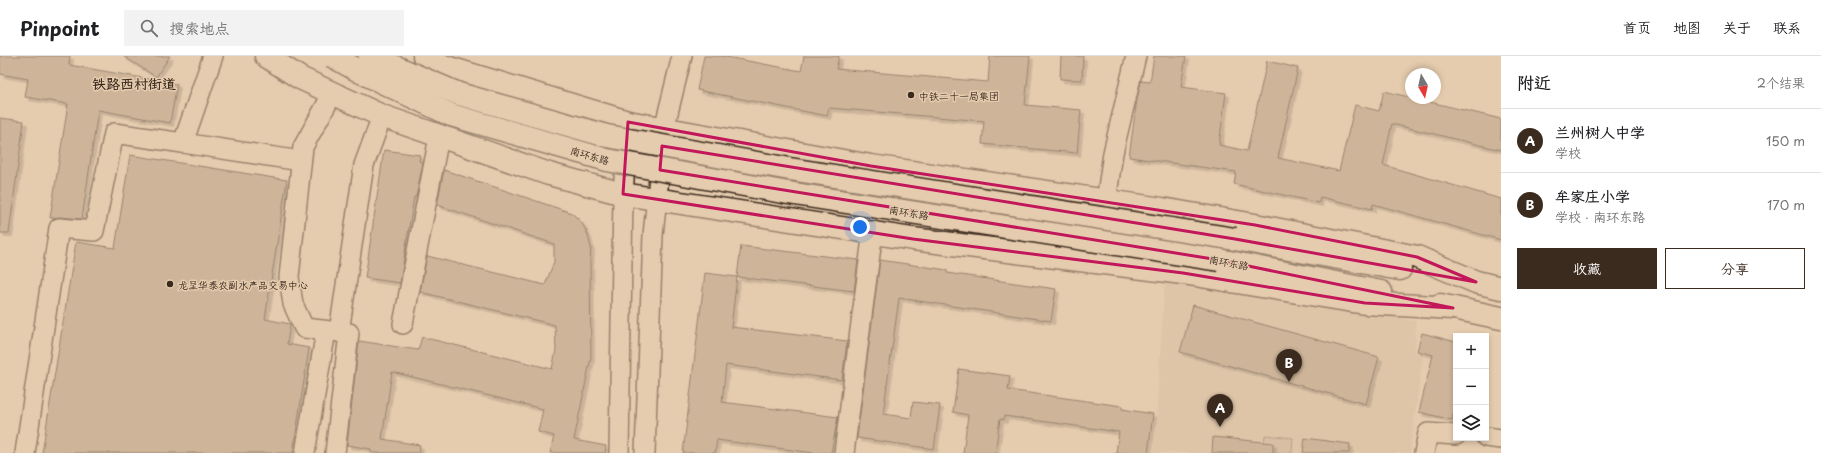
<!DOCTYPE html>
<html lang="zh">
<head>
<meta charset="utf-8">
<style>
  body { margin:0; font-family:"Playpen Sans","LXGW WenKai TC",sans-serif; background:#f2f2f2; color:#202124 }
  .controls { position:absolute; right:12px; bottom:12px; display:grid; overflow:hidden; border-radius:0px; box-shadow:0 2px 6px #0003 }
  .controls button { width:36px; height:36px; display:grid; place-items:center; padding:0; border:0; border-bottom:1px solid #e0e0e0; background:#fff; color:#202124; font:20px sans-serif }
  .compass { position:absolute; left:1405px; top:12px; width:36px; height:36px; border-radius:50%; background:#fff; box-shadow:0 2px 6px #0003; rotate:171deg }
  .you { position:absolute; left:860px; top:171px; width:14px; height:14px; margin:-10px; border:3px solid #fff; border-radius:50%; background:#1a73e8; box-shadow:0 0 0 6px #1a73e833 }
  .badge { display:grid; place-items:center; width:26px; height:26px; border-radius:50%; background:#3b2a1e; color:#fff; font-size:13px; font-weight:700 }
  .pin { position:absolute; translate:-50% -33px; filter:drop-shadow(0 1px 2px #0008) }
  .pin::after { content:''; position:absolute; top:21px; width:14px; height:12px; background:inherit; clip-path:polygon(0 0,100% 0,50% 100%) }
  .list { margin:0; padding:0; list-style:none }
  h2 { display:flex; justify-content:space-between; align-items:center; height:52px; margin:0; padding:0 16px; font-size:17px }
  h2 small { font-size:13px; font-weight:400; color:#757577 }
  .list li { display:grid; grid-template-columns:26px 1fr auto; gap:12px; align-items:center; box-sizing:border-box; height:64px; padding:0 16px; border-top:1px solid #e0e0e0 }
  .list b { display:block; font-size:15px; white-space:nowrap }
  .list p { margin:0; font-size:13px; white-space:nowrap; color:#757577 }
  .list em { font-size:13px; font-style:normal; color:#757577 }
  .actions { display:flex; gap:8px; padding:12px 16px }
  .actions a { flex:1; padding:9px 0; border:1px solid #3b2a1e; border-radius:0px; text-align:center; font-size:14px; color:#3b2a1e }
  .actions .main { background:#3b2a1e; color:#fff }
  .icon { flex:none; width:22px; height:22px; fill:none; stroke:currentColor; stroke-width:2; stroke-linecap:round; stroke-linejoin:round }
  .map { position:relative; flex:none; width:1501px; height:397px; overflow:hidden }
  header { display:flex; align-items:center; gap:24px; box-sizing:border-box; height:56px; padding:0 20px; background:#fff; border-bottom:1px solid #e0e0e0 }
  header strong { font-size:19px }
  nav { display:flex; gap:22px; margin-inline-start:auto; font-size:14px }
  .search { width:280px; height:36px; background:#f2f2f2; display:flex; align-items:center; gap:10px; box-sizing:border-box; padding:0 14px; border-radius:0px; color:#757577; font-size:15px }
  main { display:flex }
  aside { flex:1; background:#fff }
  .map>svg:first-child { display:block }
  .built { fill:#d6bda0 }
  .green { fill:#c7ae94; stroke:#816c59 }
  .building { fill:#b29a81; stroke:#3b2a1e; filter:url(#shadow) }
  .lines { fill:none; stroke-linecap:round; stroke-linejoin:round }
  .minor-casing { stroke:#3b2a1e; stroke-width:22 }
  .highway-casing { stroke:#3b2a1e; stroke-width:25 }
  .minor { stroke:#e6ccae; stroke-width:19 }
  .highway { stroke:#e6ccae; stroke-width:22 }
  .highway-bridge-casing { stroke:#3b2a1e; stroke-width:25; stroke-linecap:butt }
  .highway-bridge { stroke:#e6ccae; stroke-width:22 }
  .marked { fill:none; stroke:#c2185b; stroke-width:3; stroke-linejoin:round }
  .poi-dot { fill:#3b2a1e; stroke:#e6ccae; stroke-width:1.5 }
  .labels { text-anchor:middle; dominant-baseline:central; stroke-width:3; stroke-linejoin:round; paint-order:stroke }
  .poi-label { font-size:10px; fill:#3b2a1e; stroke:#e6ccae; text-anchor:start }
  .street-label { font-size:10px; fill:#3b2a1e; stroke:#e6ccae }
  .district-label { font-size:14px; font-weight:bold; fill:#3b2a1e; stroke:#e6ccae }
</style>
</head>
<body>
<header>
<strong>Pinpoint</strong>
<div class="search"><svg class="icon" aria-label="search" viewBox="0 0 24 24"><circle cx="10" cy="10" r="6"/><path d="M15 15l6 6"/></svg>搜索地点</div>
<nav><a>首页</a><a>地图</a><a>关于</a><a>联系</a></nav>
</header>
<main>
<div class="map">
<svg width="1501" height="397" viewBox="0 0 1501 397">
  <defs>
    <filter id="shadow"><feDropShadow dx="3.5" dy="3.5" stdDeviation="0" flood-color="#0004"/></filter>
  </defs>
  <rect width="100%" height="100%" fill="#e6ccae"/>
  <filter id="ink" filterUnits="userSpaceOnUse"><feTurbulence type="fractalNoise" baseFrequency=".025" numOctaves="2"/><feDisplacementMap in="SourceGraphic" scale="8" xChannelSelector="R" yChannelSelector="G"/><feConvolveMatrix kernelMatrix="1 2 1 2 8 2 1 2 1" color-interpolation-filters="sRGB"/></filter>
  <g filter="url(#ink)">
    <path class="built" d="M 1165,220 L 1416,265 L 1415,295 L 1423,300 L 1410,397 L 1154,397 Z"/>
    <path class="green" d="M 1265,379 L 1293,382 L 1292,397 L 1263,397 Z"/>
    <g class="building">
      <path d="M 0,0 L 70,0 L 69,9 L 177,28 L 170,67 L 98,54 L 82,163 L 60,161 L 50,162 L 68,48 L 25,41 L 28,23 L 0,18 Z"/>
      <path d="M 123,0 L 170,0 L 156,21 Z"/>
      <path d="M 704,0 L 721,0 L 801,15 L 804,0 L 839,0 L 836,13 L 988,26 L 990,0 L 1030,0 L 1025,49 L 1081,54 L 1077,97 L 982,88 L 984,65 L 829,52 L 827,60 L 697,34 Z"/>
      <path d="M 1061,0 L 1083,0 L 1082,24 L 1060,23 Z"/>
      <path d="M 1154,0 L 1186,0 L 1181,31 L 1226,37 L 1219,89 L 1247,95 L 1267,5 L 1298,12 L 1278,102 L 1339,115 L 1355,49 L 1379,55 L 1384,35 L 1501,63 L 1501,94 L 1392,68 L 1383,109 L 1501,143 L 1501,184 L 1373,148 L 1372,153 L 1320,141 L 1319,147 L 1234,128 L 1236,116 L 1129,101 L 1137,43 L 1141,25 L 1150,26 Z"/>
      <path d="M 0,62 L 24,65 L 9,177 L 0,177 Z"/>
      <path d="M 384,94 L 420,99 L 419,105 L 423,107 L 416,141 L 414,141 L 400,227 L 365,222 Z"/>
      <path d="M 130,99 L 287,124 L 265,263 L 290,268 L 287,288 L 309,292 L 293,397 L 42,397 L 76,186 L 115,192 Z"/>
      <path d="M 444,114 L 572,157 L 582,167 L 588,179 L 591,192 L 590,206 L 591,301 L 574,384 L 606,390 L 605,397 L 550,397 L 554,380 L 538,376 L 543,353 L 392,316 L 382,383 L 420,389 L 419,397 L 371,397 L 371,393 L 347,389 L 359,285 L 418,294 L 422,281 L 552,313 L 556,294 L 555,269 L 420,236 L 427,200 L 545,229 L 554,206 L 554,188 L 437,149 Z"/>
      <path d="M 741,190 L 858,204 L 854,235 L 737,221 Z"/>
      <path d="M 880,204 L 947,214 L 947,217 L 1056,233 L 1051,265 L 899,242 L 883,358 L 911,362 L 913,346 L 940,349 L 934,393 L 857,382 Z"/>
      <path d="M 705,217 L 737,221 L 731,271 L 847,285 L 842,324 L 726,309 L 722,346 L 838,361 L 831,397 L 814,397 L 717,384 L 715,397 L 683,397 Z"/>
      <path d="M 1193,249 L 1379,301 L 1366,348 L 1180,296 Z"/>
      <path d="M 1422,277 L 1456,286 L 1456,348 L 1452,364 L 1419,356 L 1433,299 L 1417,295 Z"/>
      <path d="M 959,313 L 1010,320 L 1008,334 L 1122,350 L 1122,353 L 1153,358 L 1148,397 L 1116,397 L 1119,376 L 1004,360 L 1004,364 L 1000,363 L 995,397 L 963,397 L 968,359 L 953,356 Z"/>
      <path d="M 1213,381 L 1273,387 L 1273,397 L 1212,397 Z"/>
      <path d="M 1305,382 L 1350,388 L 1349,397 L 1303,397 Z"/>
    </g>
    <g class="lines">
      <defs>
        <g id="minor">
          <path d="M 213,0 L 183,87 L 301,105"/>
          <path d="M 333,37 L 303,91 L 289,221 L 293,248 L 304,272 L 349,277 L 335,397"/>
          <path d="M 1106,146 L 1113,97 L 1136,0"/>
          <path d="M 403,268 L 439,81"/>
          <path d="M 339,276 L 364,109 L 382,60"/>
          <path d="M 1486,381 L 1501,383"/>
          <path d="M 25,397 L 59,172 L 94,175 L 114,77 L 183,87"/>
          <path d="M 305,397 L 326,275"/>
          <path d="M 619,397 L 623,138 L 628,69"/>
          <path d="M 645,397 L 653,179 L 664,73 L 682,0"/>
          <path d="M 844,397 L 873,175"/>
          <path d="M 1424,397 L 1428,377 L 1456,379"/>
        </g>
        <g id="highway">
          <path d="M 266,0 L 300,22 L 382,60 L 549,118 L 623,138 L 913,183 L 1183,217 L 1365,247 L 1453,252"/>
          <path d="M 424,0 L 446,11 L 628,66 L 871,110 L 1162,153 L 1255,169 L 1417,201 L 1476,226 L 1501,232"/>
          <path d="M 1235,183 L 1400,213"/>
          <path d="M 1219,204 L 1381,236"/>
          <path d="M 1440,249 L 1501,262"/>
        </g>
      </defs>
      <use href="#minor" class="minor-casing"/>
      <use href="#highway" class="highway-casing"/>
      <use href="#minor" class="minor"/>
      <use href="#highway" class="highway"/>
      <defs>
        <g id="highway-bridge">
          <path d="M 332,0 L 361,16 L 451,59 L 607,104 L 788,137 L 1219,204"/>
          <path d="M 370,0 L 459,38 L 607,80 L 790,113 L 1235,183"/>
        </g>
      </defs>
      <use href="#highway-bridge" class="highway-bridge-casing"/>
      <use href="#highway-bridge" class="highway-bridge"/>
    </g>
  </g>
  <path d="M0 0H1501V397H0ZM 628,66 L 871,110 L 1255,169 L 1417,201 L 1476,226 L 1235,183 L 662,90 L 660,114 L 1219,204 L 1453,252 L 1365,247 L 1183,217 L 913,183 L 623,138 Z" fill="#e6ccae" fill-opacity=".55" fill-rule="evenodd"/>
  <path class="marked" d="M 628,66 L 871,110 L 1255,169 L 1417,201 L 1476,226 L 1235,183 L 662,90 L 660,114 L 1219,204 L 1453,252 L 1365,247 L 1183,217 L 913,183 L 623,138 Z"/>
  <g class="poi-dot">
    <circle cx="911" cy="39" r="4"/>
    <circle cx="170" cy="228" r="4"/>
  </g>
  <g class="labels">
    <g class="poi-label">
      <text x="919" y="39">中铁二十一局集团</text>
      <text x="178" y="228">龙呈华泰农副水产品交易中心</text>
    </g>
    <g class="street-label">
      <text transform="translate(590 99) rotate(16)">南环东路</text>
      <text transform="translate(909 156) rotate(9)">南环东路</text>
      <text transform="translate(1229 206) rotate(10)">南环东路</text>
    </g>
    <g class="district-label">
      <text x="134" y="27">铁路西村街道</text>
    </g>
  </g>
</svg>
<div class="controls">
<button>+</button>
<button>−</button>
<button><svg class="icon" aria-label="layers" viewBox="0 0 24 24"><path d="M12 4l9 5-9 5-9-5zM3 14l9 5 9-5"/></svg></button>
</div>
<svg class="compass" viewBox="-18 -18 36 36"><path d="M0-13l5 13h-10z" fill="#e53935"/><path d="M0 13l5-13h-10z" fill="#757577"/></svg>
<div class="you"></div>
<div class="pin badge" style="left:1220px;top:371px">A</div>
<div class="pin badge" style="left:1289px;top:326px">B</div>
</div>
<aside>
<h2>附近<small>2个结果</small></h2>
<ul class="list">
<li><span class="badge">A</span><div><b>兰州树人中学</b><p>学校</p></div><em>150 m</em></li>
<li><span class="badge">B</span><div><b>牟家庄小学</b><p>学校 · 南环东路</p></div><em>170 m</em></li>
</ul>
<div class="actions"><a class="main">收藏</a><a>分享</a></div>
</aside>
</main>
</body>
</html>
